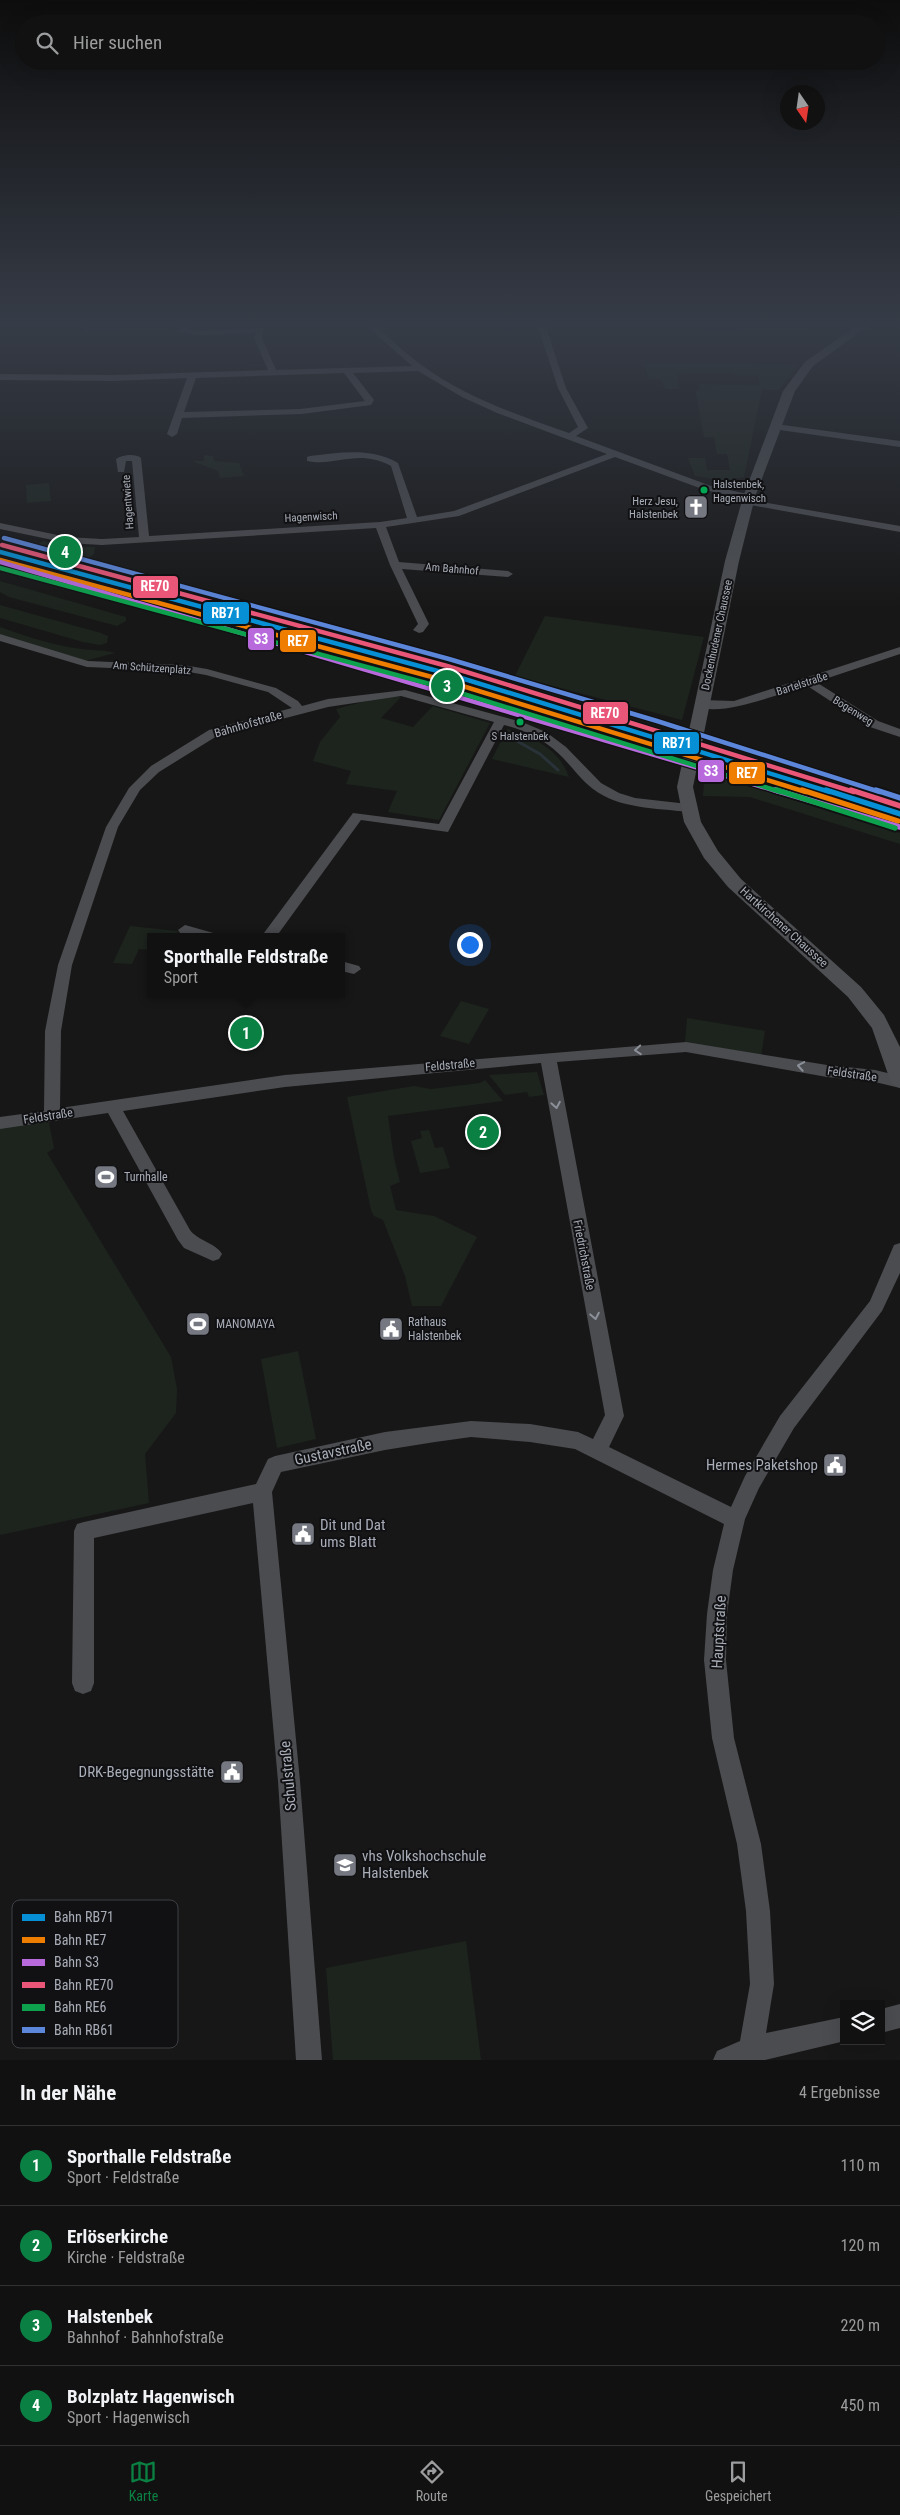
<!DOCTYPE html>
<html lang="de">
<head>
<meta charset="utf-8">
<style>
  body { margin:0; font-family:"Roboto Condensed",sans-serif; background:#1e1f1f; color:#f1f3f6 }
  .controls { position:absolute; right:15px; bottom:15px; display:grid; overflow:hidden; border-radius:0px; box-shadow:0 5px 20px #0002 }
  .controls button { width:45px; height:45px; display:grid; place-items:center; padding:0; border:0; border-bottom:1px solid #303131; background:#111; color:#f1f3f6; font:25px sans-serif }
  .compass { position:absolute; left:780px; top:85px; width:45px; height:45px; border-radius:50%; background:#111; box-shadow:0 5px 20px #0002; rotate:167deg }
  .you { position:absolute; left:469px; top:944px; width:18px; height:18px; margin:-12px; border:4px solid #fff; border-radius:50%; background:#1a73e8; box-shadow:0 0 0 8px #1a73e833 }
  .badge { display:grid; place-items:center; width:32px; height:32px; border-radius:50%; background:#0b8043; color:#fff; font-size:16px; font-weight:700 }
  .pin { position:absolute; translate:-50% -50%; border:2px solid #fff; box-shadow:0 1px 5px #0006 }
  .popup { position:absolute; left:147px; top:933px; width:198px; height:65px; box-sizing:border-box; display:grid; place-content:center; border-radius:0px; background:#111; filter:drop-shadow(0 1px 4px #0005); font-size:16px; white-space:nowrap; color:#9c9d9f }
  .popup b { font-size:19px; color:#f1f3f6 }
  .popup::after { content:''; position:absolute; left:50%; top:100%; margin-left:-10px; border:10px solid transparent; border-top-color:#111 }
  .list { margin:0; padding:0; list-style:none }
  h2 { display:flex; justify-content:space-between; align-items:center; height:65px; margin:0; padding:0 20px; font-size:21px }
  h2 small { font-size:16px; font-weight:400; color:#9c9d9f }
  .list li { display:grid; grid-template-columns:32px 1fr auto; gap:15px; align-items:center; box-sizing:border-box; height:80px; padding:0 20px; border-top:1px solid #303131 }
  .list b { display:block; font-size:19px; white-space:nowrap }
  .list p { margin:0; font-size:16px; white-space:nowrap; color:#9c9d9f }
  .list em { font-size:16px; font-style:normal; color:#9c9d9f }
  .icon { flex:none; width:28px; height:28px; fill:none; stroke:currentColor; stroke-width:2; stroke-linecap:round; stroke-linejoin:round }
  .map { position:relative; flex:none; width:900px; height:2060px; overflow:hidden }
  .search { position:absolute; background:#111; box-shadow:0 5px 20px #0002; left:15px; right:15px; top:15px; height:55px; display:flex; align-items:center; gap:12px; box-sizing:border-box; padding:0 18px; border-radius:28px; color:#9c9d9f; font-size:19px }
  .sheet { height:385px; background:#111 }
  nav { display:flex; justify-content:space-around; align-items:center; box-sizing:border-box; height:70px; border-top:1px solid #303131; background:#111; font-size:14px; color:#9c9d9f }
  nav a { display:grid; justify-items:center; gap:2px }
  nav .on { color:#0b8043 }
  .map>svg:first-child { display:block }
  .green { fill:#1d241e }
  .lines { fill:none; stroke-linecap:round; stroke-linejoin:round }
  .stream { stroke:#2a3239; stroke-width:3 }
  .minor { fill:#4b4c50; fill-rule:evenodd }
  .major { fill:#4d4f52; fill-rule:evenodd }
  .rail-1-far1-casing { stroke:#111113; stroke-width:7 }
  .rail-1-casing { stroke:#111113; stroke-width:9 }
  .rail-2-far1-casing { stroke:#111113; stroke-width:7 }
  .rail-2-casing { stroke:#111113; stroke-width:9 }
  .rail-3-far1-casing { stroke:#111113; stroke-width:7 }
  .rail-3-casing { stroke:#111113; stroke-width:9 }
  .rail-4-far1-casing { stroke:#111113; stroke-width:7 }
  .rail-4-casing { stroke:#111113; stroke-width:9 }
  .rail-5-far1-casing { stroke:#111113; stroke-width:7 }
  .rail-5-casing { stroke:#111113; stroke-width:9 }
  .rail-6-far1-casing { stroke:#111113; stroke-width:7 }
  .rail-6-casing { stroke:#111113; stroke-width:9 }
  .rail-1-far1 { stroke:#068fd4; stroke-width:4.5 }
  .rail-1 { stroke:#068fd4; stroke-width:5.5 }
  .rail-2-far1 { stroke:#ef7d00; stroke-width:4.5 }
  .rail-2 { stroke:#ef7d00; stroke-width:5.5 }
  .rail-3-far1 { stroke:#b86add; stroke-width:4.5 }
  .rail-3 { stroke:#b86add; stroke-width:5.5 }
  .rail-4-far1 { stroke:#e95677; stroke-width:4.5 }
  .rail-4 { stroke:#e95677; stroke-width:5.5 }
  .rail-5-far1 { stroke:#0da04d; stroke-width:4.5 }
  .rail-5 { stroke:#0da04d; stroke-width:5.5 }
  .rail-6-far1 { stroke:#5b86da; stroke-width:4.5 }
  .rail-6 { stroke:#5b86da; stroke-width:5.5 }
  .oneway { stroke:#8c9099 }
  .bus-dot { fill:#00a651; stroke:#111113; stroke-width:2 }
  .labels { text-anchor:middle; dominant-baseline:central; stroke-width:4; stroke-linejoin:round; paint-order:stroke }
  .bus-label { font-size:11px; fill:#a8adb8; stroke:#111113; text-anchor:start }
  .far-poi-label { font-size:11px; fill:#a8adb8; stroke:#111113; text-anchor:end }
  .far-street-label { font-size:11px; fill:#a8adb8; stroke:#111113 }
  .street-label { font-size:12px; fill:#a8adb8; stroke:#111113 }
  .poi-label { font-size:12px; fill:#a8adb8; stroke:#111113; text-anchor:start }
  .near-street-label { font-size:15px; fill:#a8adb8; stroke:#111113 }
  .near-poi-label { font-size:15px; fill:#a8adb8; stroke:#111113; text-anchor:end }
  .key { fill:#111113; stroke:#3e4045; stroke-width:1 }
  .key-label { font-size:14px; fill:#a8adb8 }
  .line-badge { stroke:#111113; stroke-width:2 }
  .badge-label { font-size:14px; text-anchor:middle; font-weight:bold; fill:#fff }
</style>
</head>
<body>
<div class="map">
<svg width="900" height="2060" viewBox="0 0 900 2060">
  <rect width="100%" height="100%" fill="#171717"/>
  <g class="green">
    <path d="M 163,321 L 167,326 L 167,330 L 152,331 L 152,334 L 83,336 L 84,323 Z"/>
    <path d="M 626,321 L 802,321 L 801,332 L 627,325 Z"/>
    <path d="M 644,363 L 798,365 L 779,390 L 762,390 L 744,477 L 724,481 L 695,476 L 688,458 L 705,458 L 707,470 L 730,470 L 727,454 L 717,454 L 714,437 L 704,437 L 695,390 L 700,390 L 699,384 L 760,385 L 758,375 L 734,375 L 733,373 L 677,374 L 679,389 L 665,389 L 661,379 L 649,379 Z"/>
    <path d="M 204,455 L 213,456 L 214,461 L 239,463 L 244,476 L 220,478 L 218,471 L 192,461 L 204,461 Z"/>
    <path d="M 49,483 L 51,501 L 27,503 L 26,485 Z"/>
    <path d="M 43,541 L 71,546 L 95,547 L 94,554 L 80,564 L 30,550 Z"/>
    <path d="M 0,581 L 126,617 L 126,621 L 117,626 L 9,597 L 0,592 Z"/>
    <path d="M 0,605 L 101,633 L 108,636 L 107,643 L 100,645 L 83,642 L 0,618 Z"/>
    <path d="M 545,616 L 704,637 L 682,720 L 515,676 Z"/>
    <path d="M 0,627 C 28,637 61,648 91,650 C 100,651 106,650 115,653 L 85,661 L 0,634 Z"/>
    <path d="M 386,696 L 401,697 L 381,718 L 413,727 L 433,706 L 490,723 L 439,820 L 388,812 L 397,791 L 346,784 L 351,771 L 313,761 L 320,742 L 340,717 L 336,709 Z"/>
    <path d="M 507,729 C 533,737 559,749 569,777 L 492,759 Z"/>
    <path d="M 705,773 L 900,833 L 900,844 L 750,797 L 703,796 Z"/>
    <path d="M 130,926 L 178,931 L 176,937 L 151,937 L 151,950 L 139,949 L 132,964 L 113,963 Z"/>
    <path d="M 461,1001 L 489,1009 L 469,1044 L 440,1036 Z"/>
    <path d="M 687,1018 L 765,1031 L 761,1056 L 685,1043 Z"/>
    <path d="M 537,1072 L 544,1095 L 529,1097 L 527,1092 L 505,1095 L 489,1075 Z"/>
    <path d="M 485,1080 L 503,1101 L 388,1116 L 394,1158 L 400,1182 L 390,1186 L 396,1210 L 434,1216 L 477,1237 L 441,1306 L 412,1306 L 405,1276 L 383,1220 L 374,1216 L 371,1210 L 347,1097 L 414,1086 L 431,1089 L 480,1083 Z"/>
    <path d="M 48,1118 L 54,1148 L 47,1153 L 171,1357 L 177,1389 L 176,1413 L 145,1454 L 149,1503 L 0,1535 L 0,1125 Z"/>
    <path d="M 429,1130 L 435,1148 L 443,1147 L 450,1168 L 420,1173 L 411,1141 L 422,1138 L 420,1131 Z"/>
    <path d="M 298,1351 L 316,1439 L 277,1448 L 261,1359 Z"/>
    <path d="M 466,1941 L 481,2060 L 333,2060 L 326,1968 Z"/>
  </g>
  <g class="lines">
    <path class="stream" d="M 517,741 L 540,754 L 558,770"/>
    <g class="minor">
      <path d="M 184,321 L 192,321 L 192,326 L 189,329 L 197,331 L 264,328 L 262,338 L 276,370 L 412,366 L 361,321 L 370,321 C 388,336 404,353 423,366 C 466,398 519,415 569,433 L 578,427 L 558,388 L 536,321 L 544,321 L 566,388 L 588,428 L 576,436 L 711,486 L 752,495 L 754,497 L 751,500 L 900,526 L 900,532 L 745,504 L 743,502 L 747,499 L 705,490 L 615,457 L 459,516 L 386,527 L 399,562 L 508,571 L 513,574 L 508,577 L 402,569 L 429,624 L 423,632 L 419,633 L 413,630 L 418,624 L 390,565 L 376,528 L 102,545 L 67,543 L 0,529 L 0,523 L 67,537 L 102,539 L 139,537 L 132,461 L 126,461 L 124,472 L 118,472 L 116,459 C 122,455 135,453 141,458 L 149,536 L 380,522 L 407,518 L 391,466 C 358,448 336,467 307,461 L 307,457 L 310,456 C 340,453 370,447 398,463 L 417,517 L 454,511 L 607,454 L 497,413 L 462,397 L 418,371 L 353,373 L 374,400 L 371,405 L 302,414 L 182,418 L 177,434 L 172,437 L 167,434 L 187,378 L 113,381 L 0,380 L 0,374 L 113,375 L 268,370 L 254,338 L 256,333 L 197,335 L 178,332 L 177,330 L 184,325 ZM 344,373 L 365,401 L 300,409 L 184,412 L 196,378 Z"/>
      <path d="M 776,424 L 900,441 L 900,447 L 773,429 L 773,425 Z"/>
      <path d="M 0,634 L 88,661 L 183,665 L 207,669 L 276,688 L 298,701 L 302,706 L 328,699 L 405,690 L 522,722 L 546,732 L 566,747 L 601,783 L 619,793 L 635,798 L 688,804 L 694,808 L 688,812 C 656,808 619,809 593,789 C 580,779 570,764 558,753 C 543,739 524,730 504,725 L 448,832 L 361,820 L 276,937 L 261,937 L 353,813 L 439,824 L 494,722 L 401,696 L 328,707 L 217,736 L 159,772 L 140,790 L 118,827 L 72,965 L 61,1031 L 60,1108 L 285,1075 L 686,1042 L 827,1065 L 875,1070 L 900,1076 L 900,1088 L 875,1082 L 827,1077 L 686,1052 L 557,1062 L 624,1416 L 609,1447 L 731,1507 L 745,1476 L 780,1416 L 870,1301 L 894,1245 L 900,1243 L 900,1273 L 882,1311 L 794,1428 L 759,1488 L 745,1519 L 733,1570 L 727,1614 L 726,1660 L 734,1738 L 761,1844 L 770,1911 L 774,1984 L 766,2033 L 844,2017 L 845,2041 L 765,2060 L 713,2060 L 717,2051 L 740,2041 L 750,1984 L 746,1911 L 737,1844 L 712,1738 L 704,1660 L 707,1614 L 713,1570 L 724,1524 L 575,1449 L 530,1442 L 471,1437 L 435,1442 L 385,1450 L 281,1472 L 272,1492 L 300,1781 L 322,2060 L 296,2060 L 278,1781 L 253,1503 L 94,1538 L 94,1683 L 91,1691 L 83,1694 L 75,1691 L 72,1683 L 74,1531 L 77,1524 L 84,1522 L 256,1484 L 268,1459 L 275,1456 L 385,1432 L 471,1421 L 530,1424 L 578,1432 L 593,1439 L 605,1415 L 541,1063 L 285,1087 L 123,1111 L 190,1230 C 198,1241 216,1243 222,1254 L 219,1259 L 213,1261 L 184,1248 L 178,1240 L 108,1113 L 0,1129 L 0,1117 L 44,1111 L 45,1031 L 58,965 L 106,827 L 129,788 L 151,766 L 209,730 L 292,708 L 268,692 L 206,675 L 183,671 L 87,667 L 0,641 Z"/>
      <path d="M 900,647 L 900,654 L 816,682 L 878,721 L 900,729 L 900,737 L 870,727 L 806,685 C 785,692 713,721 696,704 L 702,700 L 734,701 Z"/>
      <path d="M 185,925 L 217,934 L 219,937 L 193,937 L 180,933 L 178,930 Z"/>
      <path d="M 341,961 L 359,966 L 361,969 L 354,974 L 341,971 Z"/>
      <path d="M 900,2004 L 900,2028 L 881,2033 L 881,2009 Z"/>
    </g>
    <path class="major" d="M 863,321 L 875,321 L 813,366 L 795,391 L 755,497 L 739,561 L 693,787 L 701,822 L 718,851 L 741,879 L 861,987 L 884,1015 L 900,1047 L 900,1088 L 893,1085 L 890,1080 L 872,1028 L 848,997 L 728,887 L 704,858 L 684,822 L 677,787 L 725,561 L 743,497 L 783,391 L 805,362 Z"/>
    <defs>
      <path id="rail-1-far1" d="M 0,552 L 445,673 L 830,792"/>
      <path id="rail-1" d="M 826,790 L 900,814"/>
      <path id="rail-2-far1" d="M 0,560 L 443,680 L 806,792"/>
      <path id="rail-2" d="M 802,790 L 898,821"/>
      <path id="rail-3-far1" d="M 0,562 L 780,792"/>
      <path id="rail-3" d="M 775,790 L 900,827"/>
      <path id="rail-4-far1" d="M 2,545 L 447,666 L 854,792"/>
      <path id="rail-4" d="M 851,790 L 900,806"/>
      <path id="rail-5-far1" d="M 0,568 L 441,687 L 781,792"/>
      <path id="rail-5" d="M 777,790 L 895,828"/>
      <path id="rail-6-far1" d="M 4,538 L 449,659 L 657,721 L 880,792"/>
      <path id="rail-6" d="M 876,790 L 900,798"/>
    </defs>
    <use href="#rail-1-far1" class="rail-1-far1-casing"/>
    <use href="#rail-1" class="rail-1-casing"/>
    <use href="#rail-2-far1" class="rail-2-far1-casing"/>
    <use href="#rail-2" class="rail-2-casing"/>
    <use href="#rail-3-far1" class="rail-3-far1-casing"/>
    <use href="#rail-3" class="rail-3-casing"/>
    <use href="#rail-4-far1" class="rail-4-far1-casing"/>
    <use href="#rail-4" class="rail-4-casing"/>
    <use href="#rail-5-far1" class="rail-5-far1-casing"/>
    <use href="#rail-5" class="rail-5-casing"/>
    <use href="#rail-6-far1" class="rail-6-far1-casing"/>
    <use href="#rail-6" class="rail-6-casing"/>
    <use href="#rail-1-far1" class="rail-1-far1"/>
    <use href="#rail-1" class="rail-1"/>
    <use href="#rail-2-far1" class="rail-2-far1"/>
    <use href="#rail-2" class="rail-2"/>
    <use href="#rail-3-far1" class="rail-3-far1"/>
    <use href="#rail-3" class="rail-3"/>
    <use href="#rail-4-far1" class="rail-4-far1"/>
    <use href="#rail-4" class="rail-4"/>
    <use href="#rail-5-far1" class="rail-5-far1"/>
    <use href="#rail-5" class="rail-5"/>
    <use href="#rail-6-far1" class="rail-6-far1"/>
    <use href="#rail-6" class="rail-6"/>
  </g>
  <defs><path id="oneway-chevron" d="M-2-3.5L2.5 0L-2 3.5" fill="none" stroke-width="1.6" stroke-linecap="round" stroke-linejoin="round" transform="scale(1.25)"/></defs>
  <g class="oneway">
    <use href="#oneway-chevron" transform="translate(638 1050) rotate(176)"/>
    <use href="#oneway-chevron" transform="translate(801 1066) rotate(-170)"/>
    <use href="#oneway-chevron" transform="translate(556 1105) rotate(80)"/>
    <use href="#oneway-chevron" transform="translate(595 1316) rotate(79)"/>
  </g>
  <linearGradient id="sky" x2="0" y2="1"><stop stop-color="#0d0d0d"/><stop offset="0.53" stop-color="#363c47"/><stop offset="1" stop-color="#363c47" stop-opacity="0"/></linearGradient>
  <rect width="900" height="610" fill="url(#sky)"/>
  <defs>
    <symbol id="church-square" viewBox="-11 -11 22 22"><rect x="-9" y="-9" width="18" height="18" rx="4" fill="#757880" stroke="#111113"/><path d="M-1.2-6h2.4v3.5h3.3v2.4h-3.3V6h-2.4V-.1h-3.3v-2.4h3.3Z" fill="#fff"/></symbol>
    <symbol id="stadium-square" viewBox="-11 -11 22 22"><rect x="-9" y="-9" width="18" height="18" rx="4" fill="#757880" stroke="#111113"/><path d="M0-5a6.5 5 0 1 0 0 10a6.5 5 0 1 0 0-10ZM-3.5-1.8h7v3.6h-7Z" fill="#fff"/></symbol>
    <symbol id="civic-square" viewBox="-11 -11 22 22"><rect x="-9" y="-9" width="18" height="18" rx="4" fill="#757880" stroke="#111113"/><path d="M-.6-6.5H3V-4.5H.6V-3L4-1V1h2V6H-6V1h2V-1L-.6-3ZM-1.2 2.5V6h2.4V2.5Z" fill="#fff"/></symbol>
    <symbol id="university-square" viewBox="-11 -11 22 22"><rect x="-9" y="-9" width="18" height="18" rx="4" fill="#757880" stroke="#111113"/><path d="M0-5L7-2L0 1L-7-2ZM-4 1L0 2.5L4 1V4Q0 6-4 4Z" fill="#fff"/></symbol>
  </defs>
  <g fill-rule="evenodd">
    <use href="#church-square" x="682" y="493" width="28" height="28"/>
    <use href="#stadium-square" x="92" y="1163" width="28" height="28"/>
    <use href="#stadium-square" x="184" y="1310" width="28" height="28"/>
    <use href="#civic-square" x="377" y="1315" width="28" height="28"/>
    <use href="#civic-square" x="821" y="1451" width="28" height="28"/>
    <use href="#civic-square" x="289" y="1520" width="28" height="28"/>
    <use href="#civic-square" x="218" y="1758" width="28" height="28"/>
    <use href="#university-square" x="331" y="1851" width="28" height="28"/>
  </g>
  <g class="bus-dot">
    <circle cx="704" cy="490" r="4.5"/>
    <circle cx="520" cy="722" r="4.5"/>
  </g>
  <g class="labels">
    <g class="bus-label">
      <text x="713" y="484">Halstenbek,<tspan x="713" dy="14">Hagenwisch</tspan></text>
      <text x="520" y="736" text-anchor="middle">S Halstenbek</text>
    </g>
    <g class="far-poi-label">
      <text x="678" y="501">Herz Jesu,<tspan x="678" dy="13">Halstenbek</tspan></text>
    </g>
    <g class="far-street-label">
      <text transform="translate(128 502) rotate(-94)">Hagentwiete</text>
      <text transform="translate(311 517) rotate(-3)">Hagenwisch</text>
      <text transform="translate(452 569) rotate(5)">Am Bahnhof</text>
      <text transform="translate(717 635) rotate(-78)">Dockenhudener Chaussee</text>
      <text transform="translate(152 668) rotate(4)">Am Schützenplatz</text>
      <text transform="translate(802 684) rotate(-18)">Bartelstraße</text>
      <text transform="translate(853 711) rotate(32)">Bogenweg</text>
    </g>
    <g class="street-label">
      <text transform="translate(248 724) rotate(-16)">Bahnhofstraße</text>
      <text transform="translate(784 927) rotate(42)">Hartkirchener Chaussee</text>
      <text transform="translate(450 1065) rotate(-5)">Feldstraße</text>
      <text transform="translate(852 1074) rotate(8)">Feldstraße</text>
      <text transform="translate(48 1116) rotate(-9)">Feldstraße</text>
      <text transform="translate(584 1255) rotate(79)">Friedrichstraße</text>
    </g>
    <g class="poi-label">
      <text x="124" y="1177">Turnhalle</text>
      <text x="408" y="1322">Rathaus<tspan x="408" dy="14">Halstenbek</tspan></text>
      <text x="216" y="1324">MANOMAYA</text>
    </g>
    <g class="near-street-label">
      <text transform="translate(333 1452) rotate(-12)">Gustavstraße</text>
      <text transform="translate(719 1632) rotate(-87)">Hauptstraße</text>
      <text transform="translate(288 1776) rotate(-95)">Schulstraße</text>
    </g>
    <g class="near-poi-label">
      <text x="818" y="1465">Hermes Paketshop</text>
      <text x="320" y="1525" text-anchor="start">Dit und Dat<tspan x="320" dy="17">ums Blatt</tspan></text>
      <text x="214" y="1772">DRK-Begegnungsstätte</text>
      <text x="362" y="1856" text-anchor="start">vhs Volkshochschule<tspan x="362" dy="17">Halstenbek</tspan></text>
    </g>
  </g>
  <rect x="12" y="1900" width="166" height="148" rx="8" class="key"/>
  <rect x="22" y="1914" width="23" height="7" fill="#068fd4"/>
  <rect x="22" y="1937" width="23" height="6" fill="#ef7d00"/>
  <rect x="22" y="1959" width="23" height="7" fill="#b86add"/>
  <rect x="22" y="1982" width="23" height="6" fill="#e95677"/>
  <rect x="22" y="2004" width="23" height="7" fill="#0da04d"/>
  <rect x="22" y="2027" width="23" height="6" fill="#5b86da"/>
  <g class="key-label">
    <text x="54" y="1922">Bahn RB71</text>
    <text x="54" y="1945">Bahn RE7</text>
    <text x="54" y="1967">Bahn S3</text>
    <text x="54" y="1990">Bahn RE70</text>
    <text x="54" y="2012">Bahn RE6</text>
    <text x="54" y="2035">Bahn RB61</text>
  </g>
  <g class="line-badge">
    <rect x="132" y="575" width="47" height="24" rx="5" fill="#e95677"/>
    <rect x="202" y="601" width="48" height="24" rx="5" fill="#068fd4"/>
    <rect x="247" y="627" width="28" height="24" rx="5" fill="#b86add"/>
    <rect x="279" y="629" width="38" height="24" rx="5" fill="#ef7d00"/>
    <rect x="582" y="701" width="47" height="24" rx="5" fill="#e95677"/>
    <rect x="653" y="731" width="47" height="24" rx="5" fill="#068fd4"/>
    <rect x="697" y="759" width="28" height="24" rx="5" fill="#b86add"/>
    <rect x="728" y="761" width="38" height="24" rx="5" fill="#ef7d00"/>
  </g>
  <g class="badge-label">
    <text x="155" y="591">RE70</text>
    <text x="226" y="618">RB71</text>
    <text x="261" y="644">S3</text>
    <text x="298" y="646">RE7</text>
    <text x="605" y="718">RE70</text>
    <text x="677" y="748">RB71</text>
    <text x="711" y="776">S3</text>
    <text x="747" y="778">RE7</text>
  </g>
</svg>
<div class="controls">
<button><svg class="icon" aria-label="layers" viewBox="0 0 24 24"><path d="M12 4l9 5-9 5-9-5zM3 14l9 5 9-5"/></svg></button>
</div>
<svg class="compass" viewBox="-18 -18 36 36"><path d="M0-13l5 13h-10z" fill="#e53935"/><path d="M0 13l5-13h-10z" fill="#9c9d9f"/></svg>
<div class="you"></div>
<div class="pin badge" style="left:246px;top:1033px">1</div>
<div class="popup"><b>Sporthalle Feldstraße</b>Sport</div>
<div class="pin badge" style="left:483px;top:1132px">2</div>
<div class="pin badge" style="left:447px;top:686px">3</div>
<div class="pin badge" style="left:65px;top:552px">4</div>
<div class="search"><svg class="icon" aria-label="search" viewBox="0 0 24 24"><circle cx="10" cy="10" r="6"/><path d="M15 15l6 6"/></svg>Hier suchen</div>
</div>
<section class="sheet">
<h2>In der Nähe<small>4 Ergebnisse</small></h2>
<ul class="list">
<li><span class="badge">1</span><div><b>Sporthalle Feldstraße</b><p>Sport · Feldstraße</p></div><em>110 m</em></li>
<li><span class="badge">2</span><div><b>Erlöserkirche</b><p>Kirche · Feldstraße</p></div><em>120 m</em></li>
<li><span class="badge">3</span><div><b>Halstenbek</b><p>Bahnhof · Bahnhofstraße</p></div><em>220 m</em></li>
<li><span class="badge">4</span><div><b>Bolzplatz Hagenwisch</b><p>Sport · Hagenwisch</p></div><em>450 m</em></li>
</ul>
</section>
<nav>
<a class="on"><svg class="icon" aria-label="map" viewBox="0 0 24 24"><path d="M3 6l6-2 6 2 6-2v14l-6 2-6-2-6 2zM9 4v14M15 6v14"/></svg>Karte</a>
<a><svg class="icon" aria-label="directions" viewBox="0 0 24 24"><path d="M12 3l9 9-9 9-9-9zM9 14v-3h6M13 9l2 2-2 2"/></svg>Route</a>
<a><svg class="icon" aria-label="saved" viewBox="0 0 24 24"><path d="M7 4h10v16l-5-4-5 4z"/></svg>Gespeichert</a>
</nav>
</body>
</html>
